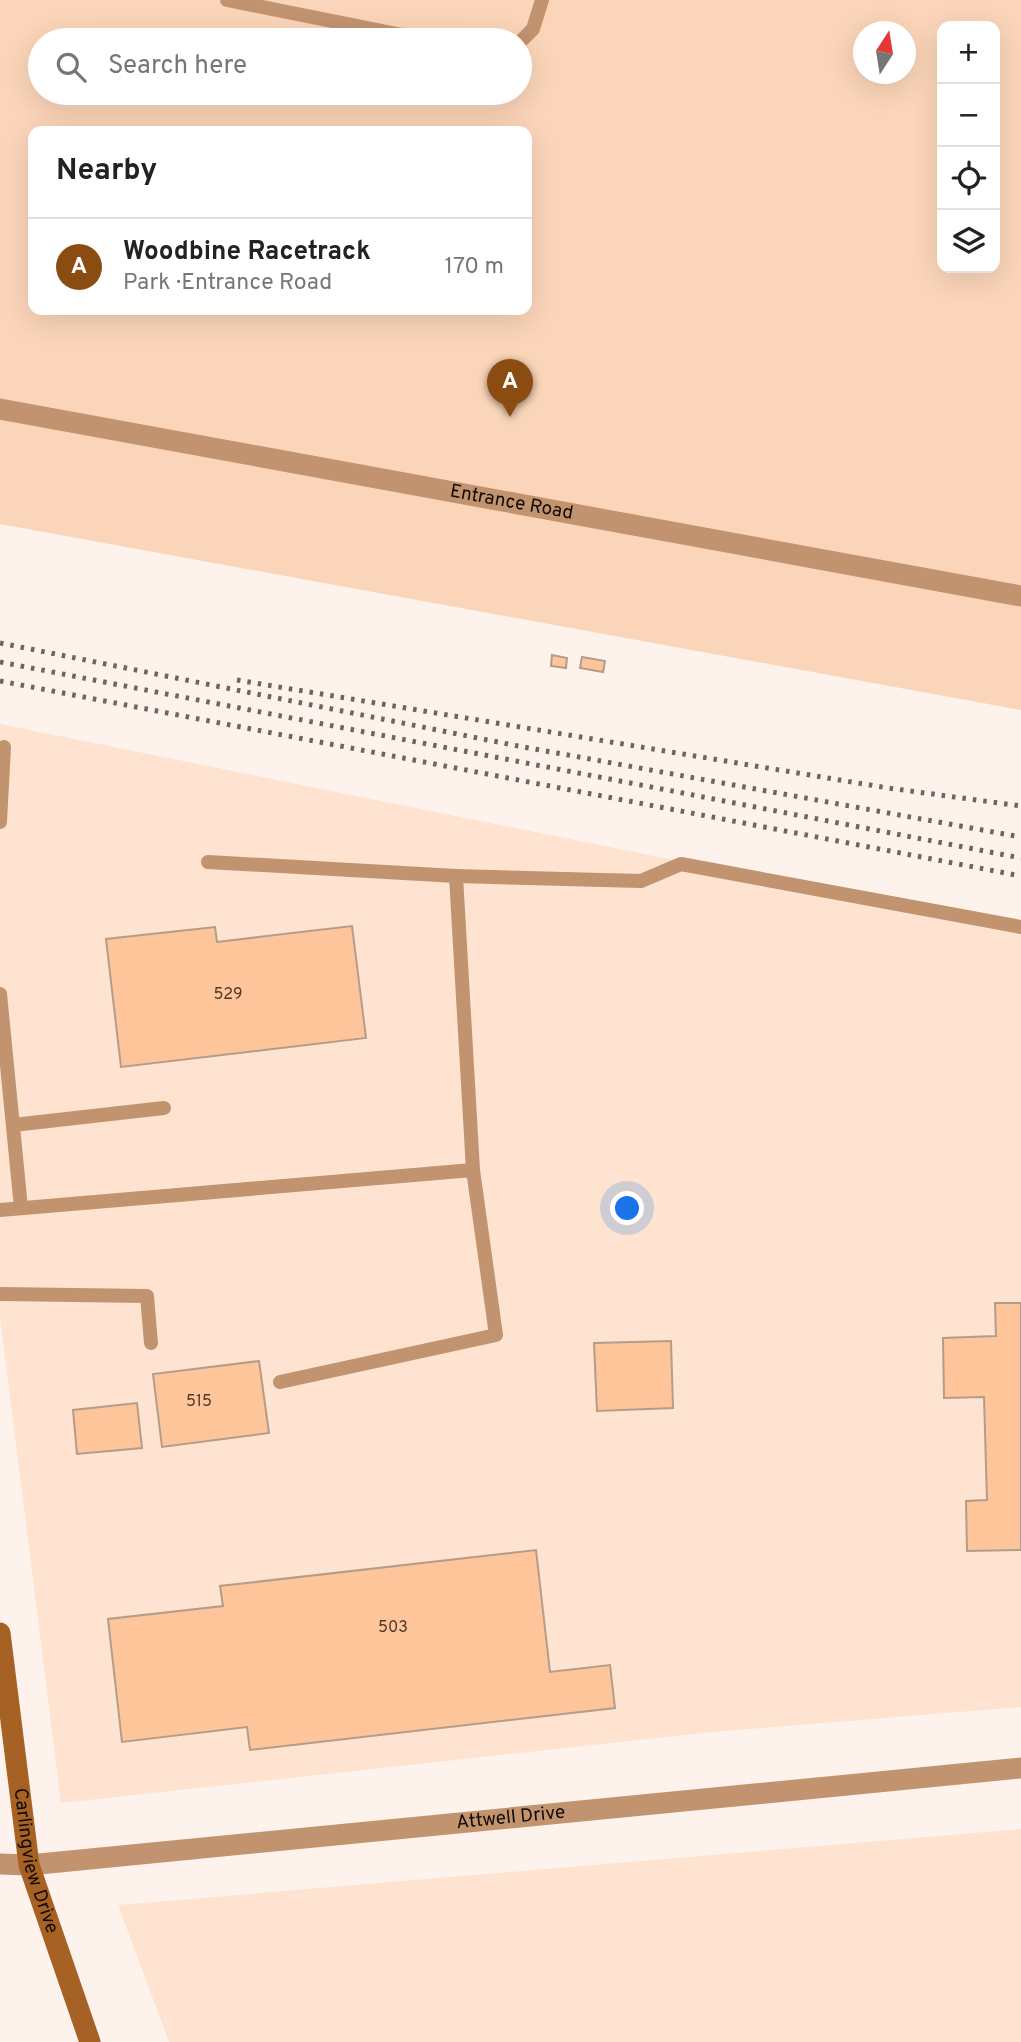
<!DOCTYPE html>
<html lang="en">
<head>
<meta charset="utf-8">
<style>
  body { margin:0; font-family:Overpass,sans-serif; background:#f6f6f6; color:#222 }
  .controls { position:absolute; right:21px; top:21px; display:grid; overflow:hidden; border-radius:14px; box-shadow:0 7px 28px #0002 }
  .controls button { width:63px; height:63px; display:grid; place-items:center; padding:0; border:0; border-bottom:2px solid #e0e0e0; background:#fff; color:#222; font:35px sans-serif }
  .compass { position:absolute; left:853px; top:21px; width:63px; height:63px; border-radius:50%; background:#fff; box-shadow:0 7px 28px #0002; rotate:12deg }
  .you { position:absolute; left:628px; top:1209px; width:24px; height:24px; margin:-18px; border:5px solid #fff; border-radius:50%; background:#1a73e8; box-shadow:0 0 0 10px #1a73e833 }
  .badge { display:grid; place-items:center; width:46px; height:46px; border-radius:50%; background:#8b4c11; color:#fff; font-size:23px; font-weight:700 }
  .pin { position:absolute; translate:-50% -58px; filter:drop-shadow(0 2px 4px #0008) }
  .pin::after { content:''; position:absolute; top:37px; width:24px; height:21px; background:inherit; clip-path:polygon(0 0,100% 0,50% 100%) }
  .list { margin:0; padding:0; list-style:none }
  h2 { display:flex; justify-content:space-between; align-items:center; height:91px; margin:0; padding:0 28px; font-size:30px }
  h2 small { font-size:23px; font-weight:400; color:#767676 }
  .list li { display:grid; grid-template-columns:46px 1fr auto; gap:21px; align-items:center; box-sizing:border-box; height:98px; padding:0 28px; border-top:2px solid #e0e0e0 }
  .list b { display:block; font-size:26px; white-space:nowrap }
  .list p { margin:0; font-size:23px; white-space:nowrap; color:#767676 }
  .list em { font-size:23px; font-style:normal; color:#767676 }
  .icon { flex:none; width:38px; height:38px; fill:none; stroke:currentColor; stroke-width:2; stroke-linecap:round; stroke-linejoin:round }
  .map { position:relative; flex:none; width:1021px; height:2042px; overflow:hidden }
  .search { position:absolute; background:#fff; box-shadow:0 7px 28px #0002; left:28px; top:28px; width:504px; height:77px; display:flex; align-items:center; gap:18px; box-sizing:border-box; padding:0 24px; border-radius:38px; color:#767676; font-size:26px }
  .panel { position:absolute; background:#fff; box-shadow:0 7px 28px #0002; left:28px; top:126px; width:504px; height:189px; border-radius:14px }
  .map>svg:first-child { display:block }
  .built { fill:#fde3d0 }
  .green { fill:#fbd5b9; fill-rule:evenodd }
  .building { fill:#ffc59a; stroke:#b49c8b; stroke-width:2 }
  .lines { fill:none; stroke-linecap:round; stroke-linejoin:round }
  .lane { stroke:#c2936f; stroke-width:14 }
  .street { stroke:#c2936f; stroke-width:21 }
  .secondary { stroke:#a66125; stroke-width:21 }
  .rail { stroke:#6e655f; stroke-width:5; stroke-dasharray:3.5 7; stroke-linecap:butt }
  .labels { text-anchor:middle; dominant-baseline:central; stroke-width:6; stroke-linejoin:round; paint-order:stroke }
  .number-label { font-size:16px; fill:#4d392a }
  .street-label { font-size:19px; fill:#120a05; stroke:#fef3ec }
</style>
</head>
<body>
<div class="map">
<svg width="1021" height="2042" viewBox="0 0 1021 2042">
  <rect width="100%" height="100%" fill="#fef3ec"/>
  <g class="built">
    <path d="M 0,724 L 1021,930 L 1021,1707 L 713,1732 L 61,1803 L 0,1318 Z"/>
    <path d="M 1021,1829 L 1021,2042 L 169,2042 L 118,1905 Z"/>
  </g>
  <path class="green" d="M 0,0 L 1021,0 L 1021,710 L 0,524 ZM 942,26 L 995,26 L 995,268 L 942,268 ZM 864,32 L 906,32 L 906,74 L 864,74 ZM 40,40 L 520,40 L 520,93 L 40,93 ZM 33,131 L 527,131 L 527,310 L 33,310 Z"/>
  <g class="building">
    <path d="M 552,655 L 567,658 L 566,668 L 551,666 Z"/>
    <path d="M 582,657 L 605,661 L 603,672 L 580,668 Z"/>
    <path d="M 352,926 L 366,1038 L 121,1067 L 106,939 L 215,927 L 217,942 Z"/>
    <path d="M 995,1303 L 1021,1303 L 1021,1550 L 967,1551 L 966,1501 L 987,1500 L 984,1397 L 944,1398 L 943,1338 L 996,1336 Z"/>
    <path d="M 671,1341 L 673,1408 L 597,1411 L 594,1343 Z"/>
    <path d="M 259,1361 L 269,1433 L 162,1447 L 153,1374 Z"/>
    <path d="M 137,1403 L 142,1448 L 77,1454 L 73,1410 Z"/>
    <path d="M 536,1550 L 550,1672 L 610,1665 L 615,1708 L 250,1750 L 247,1727 L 122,1742 L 108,1619 L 223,1606 L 220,1586 Z"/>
  </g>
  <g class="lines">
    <g class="lane">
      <path d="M 227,0 L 427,40"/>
      <path d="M 520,42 L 533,29 L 542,0"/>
      <path d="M 0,822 L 4,747"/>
      <path d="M 208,862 L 456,876 L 473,1170"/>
      <path d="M 456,876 L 641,881 L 681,864 L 1021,927"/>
      <path d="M 0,994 L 21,1208"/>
      <path d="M 13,1125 L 164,1108"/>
      <path d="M 0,1210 L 473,1170 L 496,1335 L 280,1382"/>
      <path d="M 0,1294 L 147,1296 L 151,1343"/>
    </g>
    <g class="street">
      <path id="s1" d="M 0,409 L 1021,596"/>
      <path id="s2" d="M 0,1864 L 29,1865 L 1021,1768"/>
    </g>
    <path class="secondary" id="s3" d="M 0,1633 L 29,1865 L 90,2042"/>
    <g class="rail">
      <path d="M 0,643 L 518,746 L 1021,837"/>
      <path d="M 0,662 L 1021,858"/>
      <path d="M 237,680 L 888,788 L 1021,806"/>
      <path d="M 0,681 L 1021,876"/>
    </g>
  </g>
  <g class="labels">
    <g class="number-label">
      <text x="228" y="995">529</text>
      <text x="199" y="1402">515</text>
      <text x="393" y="1628">503</text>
    </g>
    <g class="street-label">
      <text stroke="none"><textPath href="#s1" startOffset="520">Entrance Road</textPath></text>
      <text stroke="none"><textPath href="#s2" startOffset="513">Attwell Drive</textPath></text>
      <text stroke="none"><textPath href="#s3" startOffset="231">Carlingview Drive</textPath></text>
    </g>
  </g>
</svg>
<div class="controls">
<button>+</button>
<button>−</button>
<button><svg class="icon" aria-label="locate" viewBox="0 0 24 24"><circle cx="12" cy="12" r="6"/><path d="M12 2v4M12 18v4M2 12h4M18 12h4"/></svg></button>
<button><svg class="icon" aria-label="layers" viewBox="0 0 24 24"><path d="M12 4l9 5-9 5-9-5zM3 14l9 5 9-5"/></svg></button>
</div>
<svg class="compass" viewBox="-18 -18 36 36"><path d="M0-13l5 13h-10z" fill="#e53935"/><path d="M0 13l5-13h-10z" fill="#767676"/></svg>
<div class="you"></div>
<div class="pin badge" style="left:510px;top:417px">A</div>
<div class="search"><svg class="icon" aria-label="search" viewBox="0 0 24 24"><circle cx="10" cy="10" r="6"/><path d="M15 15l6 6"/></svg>Search here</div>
<section class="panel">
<h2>Nearby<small></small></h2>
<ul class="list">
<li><span class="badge">A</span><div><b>Woodbine Racetrack</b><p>Park · Entrance Road</p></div><em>170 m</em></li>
</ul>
</section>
</div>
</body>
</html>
